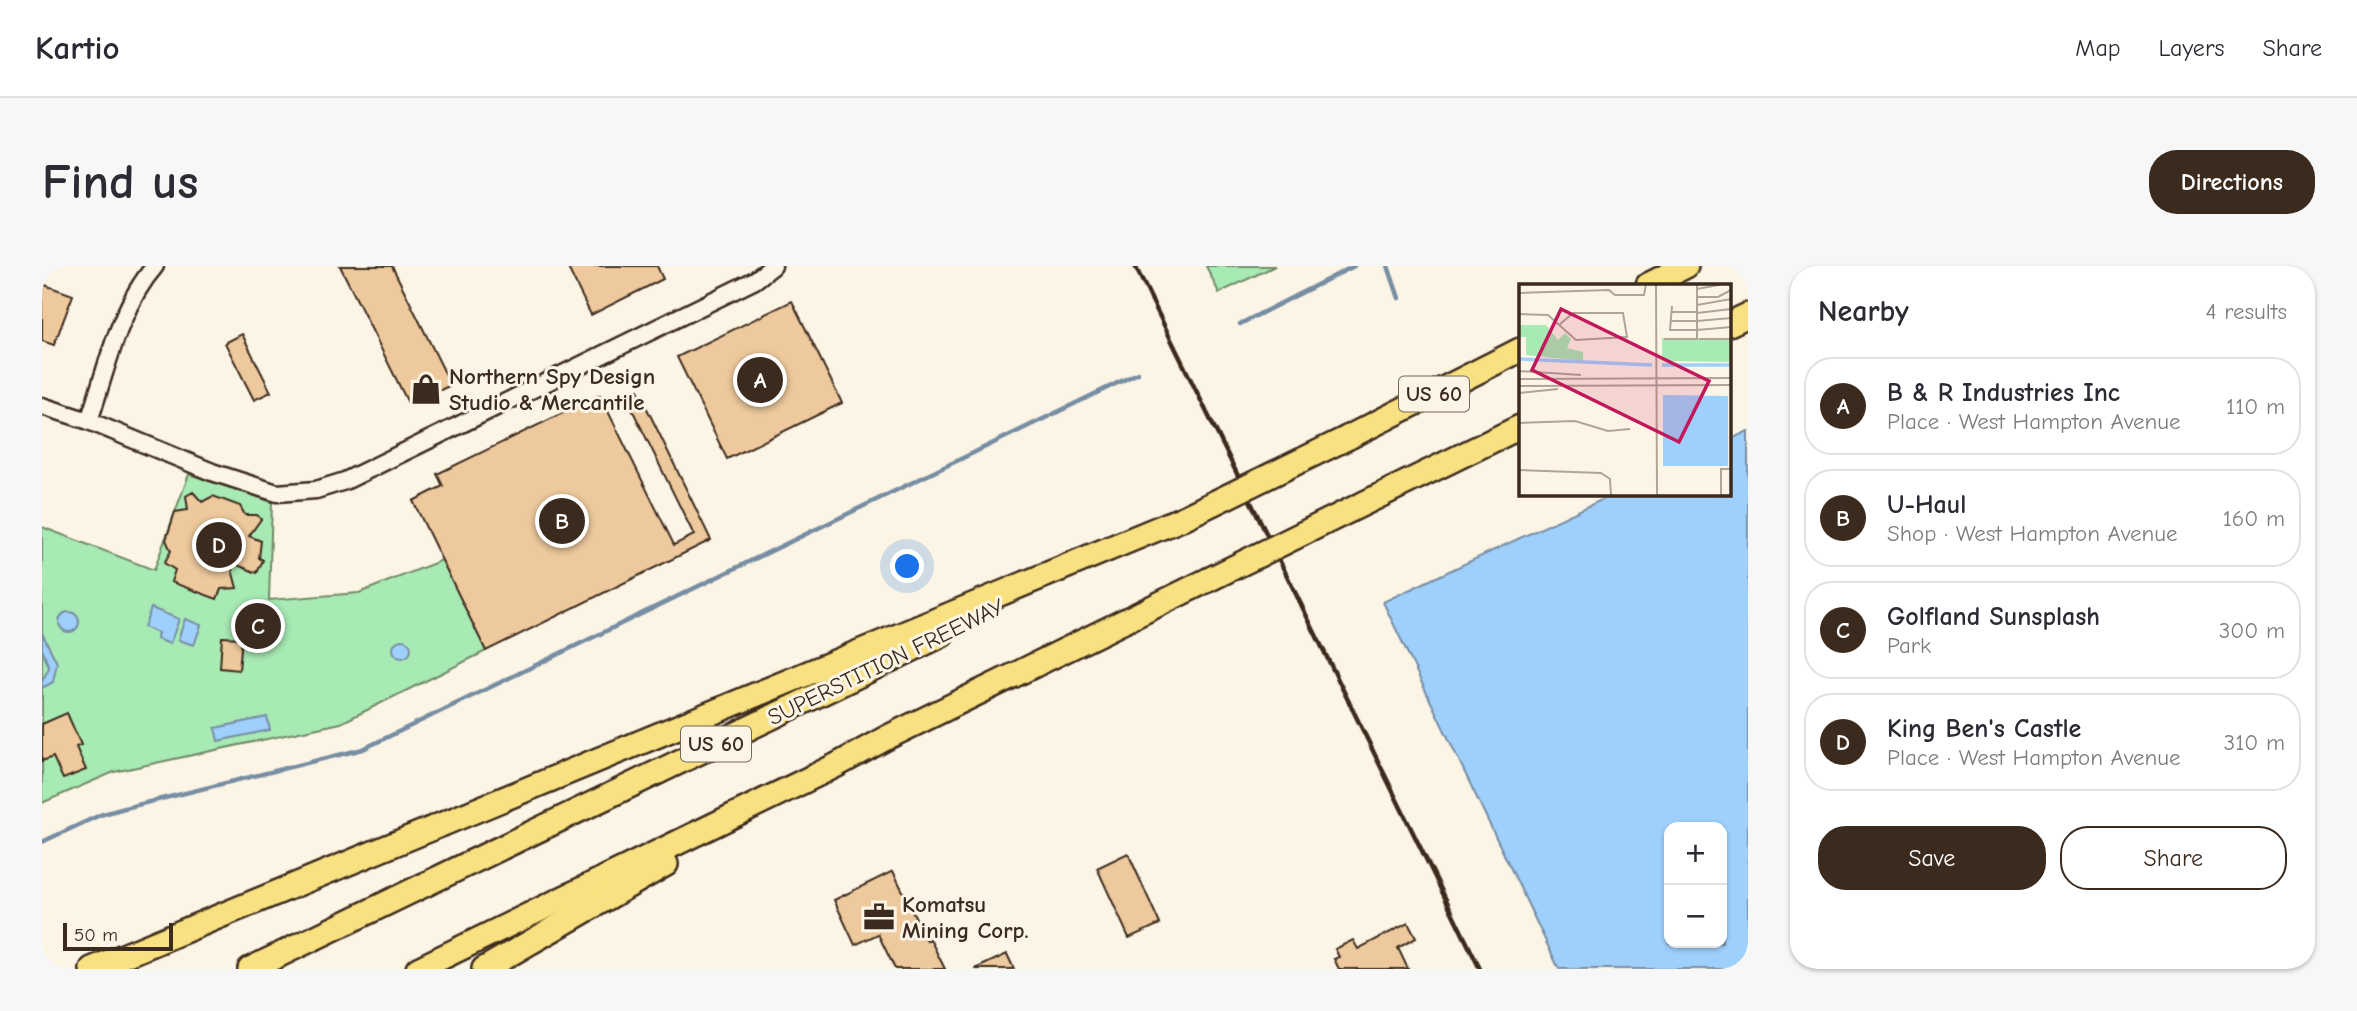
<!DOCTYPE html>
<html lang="en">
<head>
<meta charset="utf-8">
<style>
  body { margin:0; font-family:"Comic Neue",sans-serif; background:#f7f7f7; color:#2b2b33 }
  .controls { position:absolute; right:21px; bottom:21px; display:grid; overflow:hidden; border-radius:14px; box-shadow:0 2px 5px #0004 }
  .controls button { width:63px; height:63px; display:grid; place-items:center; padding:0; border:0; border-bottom:2px solid #e1e1e2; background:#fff; color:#2b2b33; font:35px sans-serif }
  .scale { position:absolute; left:21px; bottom:18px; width:110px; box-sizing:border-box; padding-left:7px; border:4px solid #3b2a1e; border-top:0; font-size:19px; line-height:24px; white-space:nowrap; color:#3b2a1e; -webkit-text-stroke:5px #fcf5e5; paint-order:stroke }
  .you { position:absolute; left:866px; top:301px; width:24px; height:24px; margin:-18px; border:5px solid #fff; border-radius:50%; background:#1a73e8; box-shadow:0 0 0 10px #1a73e833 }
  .badge { display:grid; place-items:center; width:46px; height:46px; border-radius:50%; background:#3b2a1e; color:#fff; font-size:23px; font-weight:700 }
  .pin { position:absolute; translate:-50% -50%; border:4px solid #fff; box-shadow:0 2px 7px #0006 }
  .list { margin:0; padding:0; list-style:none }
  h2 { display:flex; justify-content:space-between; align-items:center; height:91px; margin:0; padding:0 28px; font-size:30px }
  h2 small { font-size:23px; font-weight:400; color:#7c7c81 }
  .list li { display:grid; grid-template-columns:46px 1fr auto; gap:21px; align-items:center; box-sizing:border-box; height:98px; margin:0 14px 14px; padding:0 14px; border:2px solid #e1e1e2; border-radius:28px }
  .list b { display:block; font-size:26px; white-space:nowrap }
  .list p { margin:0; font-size:23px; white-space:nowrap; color:#7c7c81 }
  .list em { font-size:23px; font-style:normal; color:#7c7c81 }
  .actions { display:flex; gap:14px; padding:21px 28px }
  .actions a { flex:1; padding:16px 0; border:2px solid #3b2a1e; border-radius:28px; text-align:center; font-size:24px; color:#3b2a1e }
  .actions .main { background:#3b2a1e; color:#fff }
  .map { position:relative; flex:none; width:1706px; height:703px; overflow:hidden; border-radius:28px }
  header { display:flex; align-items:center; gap:42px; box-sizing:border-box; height:98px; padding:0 35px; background:#fff; border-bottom:2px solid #e1e1e2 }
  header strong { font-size:33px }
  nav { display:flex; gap:38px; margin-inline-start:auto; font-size:24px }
  .intro { display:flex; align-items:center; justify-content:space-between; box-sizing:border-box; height:168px; padding:0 42px }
  h1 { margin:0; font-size:49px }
  .button { padding:18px 32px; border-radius:28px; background:#3b2a1e; color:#fff; font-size:24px; font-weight:700 }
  main { display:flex; gap:42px; padding:0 42px }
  aside { flex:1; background:#fff; border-radius:28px; box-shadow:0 2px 5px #0004 }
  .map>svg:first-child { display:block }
  .green { fill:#a7eab3; stroke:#718a68; stroke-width:2 }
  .water { fill:#9fcffb; stroke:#778da3; stroke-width:2; fill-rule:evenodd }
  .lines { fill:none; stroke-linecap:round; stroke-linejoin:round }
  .stream { stroke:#778da3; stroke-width:4.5 }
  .building { fill:#edc99d; stroke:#3b2a1e; stroke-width:2 }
  .minor-casing { stroke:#3b2a1e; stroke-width:21 }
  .highway-casing { stroke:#3b2a1e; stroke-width:28 }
  .minor { stroke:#fcf5e5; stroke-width:16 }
  .highway { stroke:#f9e181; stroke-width:23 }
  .rail { stroke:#3b2a1e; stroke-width:4.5 }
  .highway-bridge-casing { stroke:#3b2a1e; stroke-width:28; stroke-linecap:butt }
  .highway-bridge { stroke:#f9e181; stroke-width:23 }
  .labels { text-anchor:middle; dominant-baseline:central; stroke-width:6; stroke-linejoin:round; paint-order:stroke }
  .shield { fill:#fcf5e5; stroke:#75675a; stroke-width:2 }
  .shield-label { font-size:21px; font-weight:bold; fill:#3b2a1e }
  .poi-label { font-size:23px; font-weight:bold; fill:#3b2a1e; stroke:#fcf5e5; text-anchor:start }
  .street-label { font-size:23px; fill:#3b2a1e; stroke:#fcf5e5 }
  .inset-river { fill:none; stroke:#9fcffb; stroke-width:3.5 }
  .inset-road { fill:none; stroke:#afa495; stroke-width:2 }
  .view { fill:#c2185b; fill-opacity:0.15; stroke:#c2185b; stroke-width:3.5 }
  .inset-edge { fill:none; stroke:#3b2a1e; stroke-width:3.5 }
</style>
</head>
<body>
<header>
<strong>Kartio</strong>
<nav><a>Map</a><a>Layers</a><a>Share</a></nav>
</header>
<div class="intro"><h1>Find us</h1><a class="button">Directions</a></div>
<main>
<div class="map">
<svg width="1706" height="703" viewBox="0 0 1706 703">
  <rect width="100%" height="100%" fill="#fcf5e5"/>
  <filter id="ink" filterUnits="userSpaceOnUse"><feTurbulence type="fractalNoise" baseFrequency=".0143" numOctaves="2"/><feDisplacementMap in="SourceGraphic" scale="14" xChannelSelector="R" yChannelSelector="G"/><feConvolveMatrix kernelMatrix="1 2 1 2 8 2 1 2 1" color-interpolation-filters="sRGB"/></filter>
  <g filter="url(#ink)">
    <g class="green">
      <path d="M 1164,0 L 1233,0 L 1177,27 Z"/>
      <path d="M 147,208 L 230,236 L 227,334 L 317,327 L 400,294 L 444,385 L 299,457 L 72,506 L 0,537 L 0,261 L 112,304 Z"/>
    </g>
    <g class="water">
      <path d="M 1706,165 L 1706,703 L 1517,703 L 1341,336 L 1572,228 L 1687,228 L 1687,174 ZM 1627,561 L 1680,561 L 1680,677 L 1627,677 Z"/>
      <path d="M 109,342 L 137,353 L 128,378 L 115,373 L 116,367 L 102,361 Z"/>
      <circle cx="27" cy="356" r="10"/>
      <path d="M 143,353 L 159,359 L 152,379 L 136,374 Z"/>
      <path d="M 0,367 L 15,397 L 11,416 L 0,422 L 0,415 L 7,402 L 0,383 Z"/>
      <circle cx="360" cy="383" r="9"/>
      <path d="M 225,451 L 228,464 L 176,475 L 173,462 Z"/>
    </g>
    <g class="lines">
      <g class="stream">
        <path d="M 1346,0 L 1357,32"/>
        <path d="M 1198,58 L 1312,0"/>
        <path d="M 0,576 L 58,549 L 79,543 L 321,483 L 1096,107"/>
      </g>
    </g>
    <g class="building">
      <path d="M 298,0 L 350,0 L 409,119 L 367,139 Z"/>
      <path d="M 525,0 L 615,0 L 621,13 L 549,49 Z"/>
      <path d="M 0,18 L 31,29 L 12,79 L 0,75 Z"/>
      <path d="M 750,35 L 800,137 L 685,193 L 635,91 Z"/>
      <path d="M 200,68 L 229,126 L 212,134 L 183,77 Z"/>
      <path d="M 596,124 L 669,274 L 444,385 L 371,235 L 401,220 L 395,208 L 558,129 L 632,279 L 652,269 L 584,131 Z"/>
      <path d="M 151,226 L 160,236 L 171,230 L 198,240 L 203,249 L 215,249 L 219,253 L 207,270 L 219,275 L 217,292 L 221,294 L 215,307 L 188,296 L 195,322 L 179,323 L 175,333 L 129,316 L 133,304 L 122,297 L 129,285 L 124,274 L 133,246 L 146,244 L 144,230 Z"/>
      <path d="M 180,371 L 200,372 L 197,404 L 178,402 Z"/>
      <path d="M 25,447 L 39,479 L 34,481 L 44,504 L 21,513 L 11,491 L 0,495 L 0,458 Z"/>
      <path d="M 1086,587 L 1118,658 L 1087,672 L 1055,602 Z"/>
      <path d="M 851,605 L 885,675 L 888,673 L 903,703 L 853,703 L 836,668 L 813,679 L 792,634 Z"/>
      <path d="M 1366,657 L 1374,672 L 1356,682 L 1366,703 L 1297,703 L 1292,693 L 1297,691 L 1293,683 L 1311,674 L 1316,683 Z"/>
      <path d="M 965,688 L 972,703 L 933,703 Z"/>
    </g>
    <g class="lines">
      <defs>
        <g id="minor">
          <path d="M 0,140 L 47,155 L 170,206 L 235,227 L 274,224 L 303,215 L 713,14 L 731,0"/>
          <path d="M 47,155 C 64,105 77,41 113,0"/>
        </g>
        <g id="highway">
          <path d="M 1606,19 L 1644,0"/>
          <path d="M 1687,58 L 1706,49"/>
          <path d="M 1305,172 L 1478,84"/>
          <path d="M 1337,230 L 1478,161"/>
          <path d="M 50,703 L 1139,253"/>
          <path d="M 208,703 L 900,369"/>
          <path d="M 376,703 L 793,500 L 846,471 L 1166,314"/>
          <path d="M 442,703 L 624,598"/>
        </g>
      </defs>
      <use href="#minor" class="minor-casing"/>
      <use href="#highway" class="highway-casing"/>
      <use href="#minor" class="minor"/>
      <use href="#highway" class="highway"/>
      <path class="rail" d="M 1093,0 L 1438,703"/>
      <defs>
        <g id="highway-bridge">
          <path d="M 1139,253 L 1305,172"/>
          <path d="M 1166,314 L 1337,230"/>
        </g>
      </defs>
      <use href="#highway-bridge" class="highway-bridge-casing"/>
      <use href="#highway-bridge" class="highway-bridge"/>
    </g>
  </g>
  <defs>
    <symbol id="shop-bare" viewBox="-9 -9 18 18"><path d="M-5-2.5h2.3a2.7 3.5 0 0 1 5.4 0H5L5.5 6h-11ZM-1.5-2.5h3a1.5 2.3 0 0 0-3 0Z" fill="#3b2a1e" stroke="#fcf5e5" stroke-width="2.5" paint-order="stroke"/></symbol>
    <symbol id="office-bare" viewBox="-9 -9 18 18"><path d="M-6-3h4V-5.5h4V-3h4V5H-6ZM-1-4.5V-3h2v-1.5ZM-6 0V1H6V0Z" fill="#3b2a1e" stroke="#fcf5e5" stroke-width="2.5" paint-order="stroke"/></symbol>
  </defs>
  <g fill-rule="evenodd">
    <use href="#shop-bare" x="362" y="101" width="44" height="44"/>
    <use href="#office-bare" x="815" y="629" width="44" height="44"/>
  </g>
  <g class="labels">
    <g class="shield">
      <rect x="1357" y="110.5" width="70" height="35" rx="5"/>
      <rect x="639" y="460.5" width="70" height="35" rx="5"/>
    </g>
    <g class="shield-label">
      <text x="1392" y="128">US 60</text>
      <text x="674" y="478">US 60</text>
    </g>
    <g class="poi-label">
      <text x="407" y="110">Northern Spy Design<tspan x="407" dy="26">Studio &amp; Mercantile</tspan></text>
      <text x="860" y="638">Komatsu<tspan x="860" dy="26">Mining Corp.</tspan></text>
    </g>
    <g class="street-label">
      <text transform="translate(844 396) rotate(-26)">SUPERSTITION FREEWAY</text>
    </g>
  </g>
  <g transform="translate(1477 18)">
    <rect width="212" height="212" fill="#fcf5e5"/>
    <path d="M 0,41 L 27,41 L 39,56 L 46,49 L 52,55 L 48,64 L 64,68 L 64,77 L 7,71 L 7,53 L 0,53 ZM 143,54 L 212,54 L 212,78 L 143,77 Z" fill="#a7eab3"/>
    <path d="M 144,111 L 209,112 L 209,182 L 144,182 Z" fill="#9fcffb"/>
    <path class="inset-river" d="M 0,75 L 133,81M 143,81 L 212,81"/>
    <path class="inset-road" d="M 137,0 L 138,211M 178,5 L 205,0M 0,9 L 90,6 L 96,11 L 125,11 L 127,0M 178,13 L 199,13 L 212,6M 178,21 L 212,15M 153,22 L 151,46 L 177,46M 152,28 L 178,28M 178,29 L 212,25M 0,30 L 29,31 L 57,56 L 108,53 L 104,29 L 54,29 L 40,41M 152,37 L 178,37M 178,37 L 212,34M 178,46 L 212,43M 145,55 L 178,55 L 178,0M 180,55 L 212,55M 0,87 L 62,91M 0,95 L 212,94M 0,102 L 212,101M 0,109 L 39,105M 212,113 L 212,159M 0,139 L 56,137 L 89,147 L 111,145M 0,186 L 82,189 L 91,195 L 92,211M 202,211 L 202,185 L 212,185"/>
    <path class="view" d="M 42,25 L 190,97 L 160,158 L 13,86 Z"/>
    <rect width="212" height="212" class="inset-edge"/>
  </g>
</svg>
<div class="controls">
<button>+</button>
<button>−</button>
</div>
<div class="scale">50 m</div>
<div class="you"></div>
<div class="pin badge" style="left:718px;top:114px">A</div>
<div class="pin badge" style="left:520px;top:255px">B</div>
<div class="pin badge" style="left:216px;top:360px">C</div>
<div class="pin badge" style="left:177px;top:279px">D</div>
</div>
<aside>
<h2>Nearby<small>4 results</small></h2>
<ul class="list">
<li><span class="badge">A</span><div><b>B &amp; R Industries Inc</b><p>Place · West Hampton Avenue</p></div><em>110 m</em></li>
<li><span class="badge">B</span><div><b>U-Haul</b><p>Shop · West Hampton Avenue</p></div><em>160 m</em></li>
<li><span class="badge">C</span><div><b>Golfland Sunsplash</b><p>Park</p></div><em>300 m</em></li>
<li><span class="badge">D</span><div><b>King Ben's Castle</b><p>Place · West Hampton Avenue</p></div><em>310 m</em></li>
</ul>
<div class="actions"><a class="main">Save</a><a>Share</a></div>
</aside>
</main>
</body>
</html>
